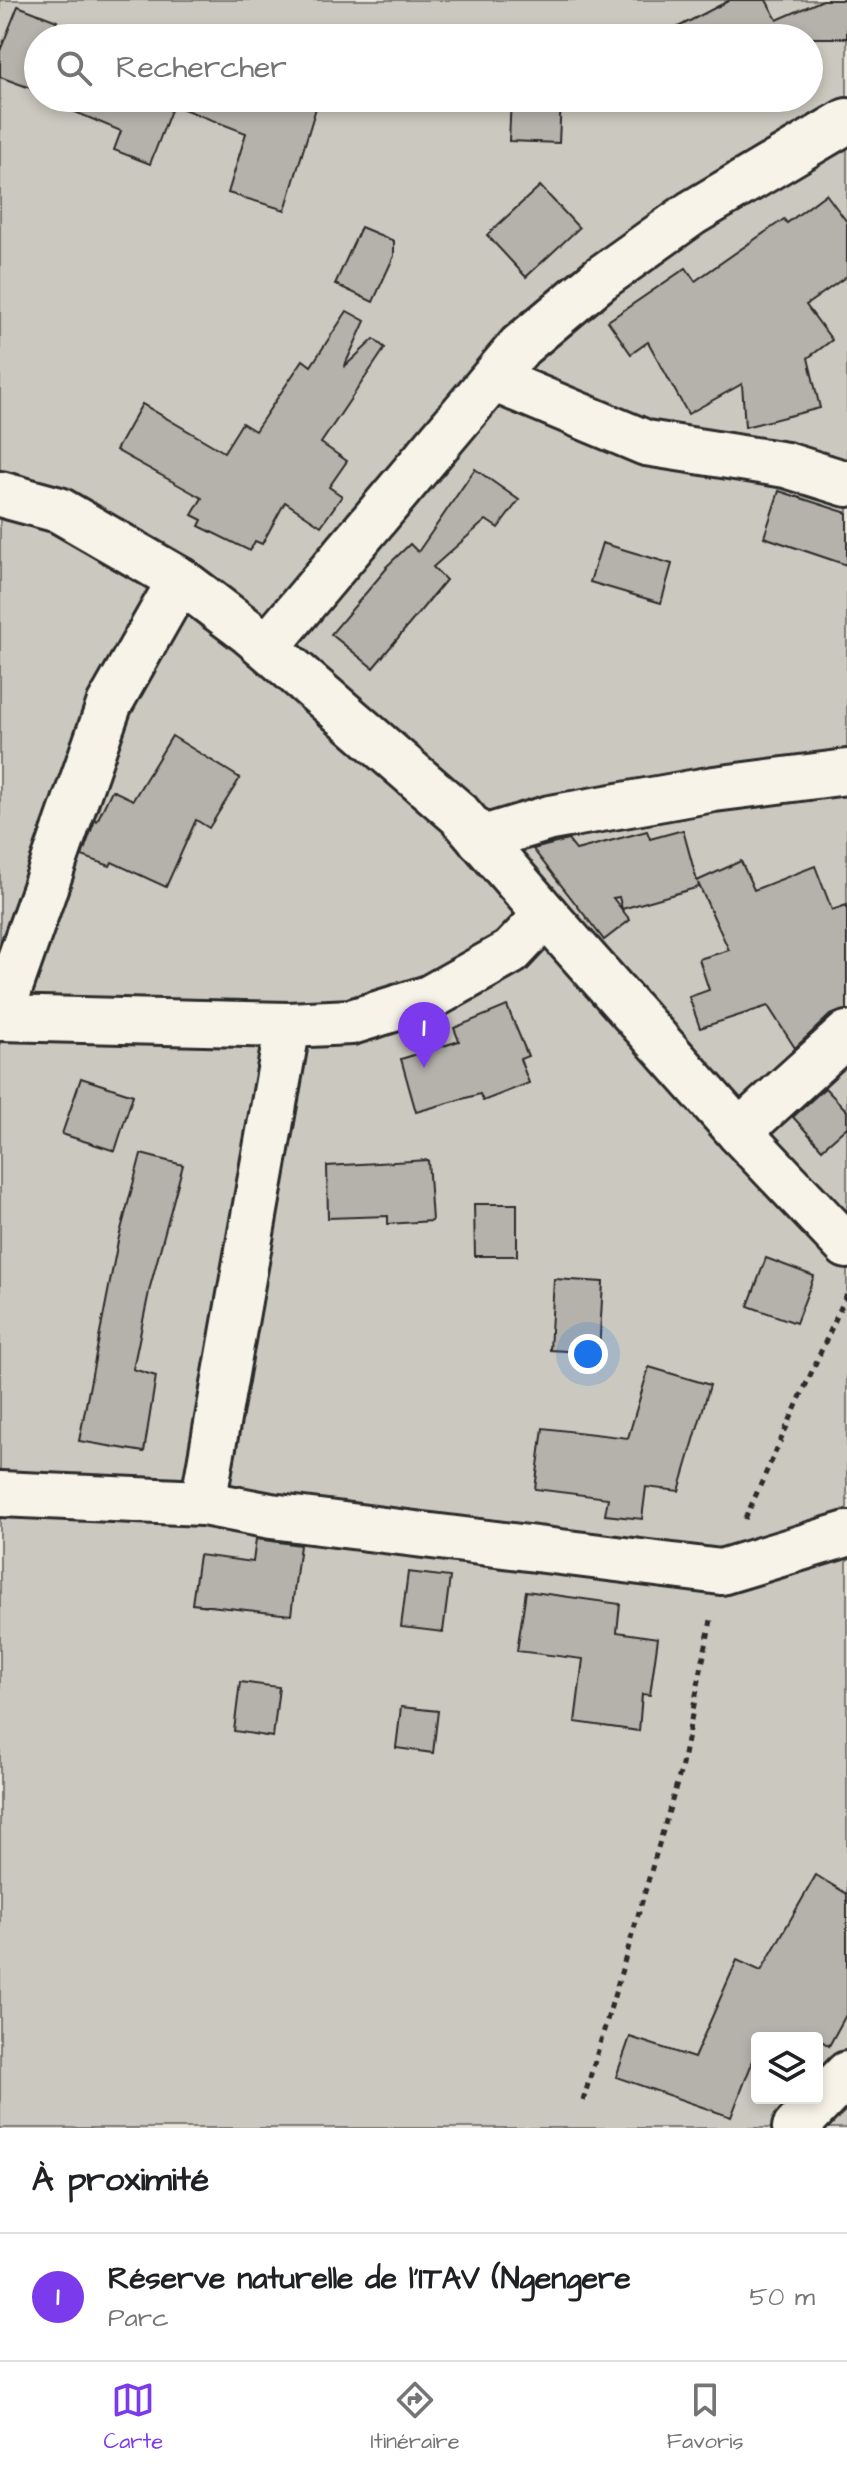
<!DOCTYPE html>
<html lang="fr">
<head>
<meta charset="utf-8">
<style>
  body { margin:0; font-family:"Architects Daughter",sans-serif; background:#f6f6f6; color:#202124 }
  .controls { position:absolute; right:24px; bottom:24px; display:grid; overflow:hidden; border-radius:8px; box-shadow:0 4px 12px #0003 }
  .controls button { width:72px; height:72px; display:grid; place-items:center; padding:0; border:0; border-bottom:2px solid #e0e0e0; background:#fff; color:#202124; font:40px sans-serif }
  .you { position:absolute; left:588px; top:1354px; width:28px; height:28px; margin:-20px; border:6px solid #fff; border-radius:50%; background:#1a73e8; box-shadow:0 0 0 12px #1a73e833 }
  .badge { display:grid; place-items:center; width:52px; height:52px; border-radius:50%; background:#7c3aed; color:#fff; font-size:26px; font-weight:700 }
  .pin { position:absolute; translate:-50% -66px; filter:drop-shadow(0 2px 4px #0008) }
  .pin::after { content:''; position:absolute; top:42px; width:28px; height:24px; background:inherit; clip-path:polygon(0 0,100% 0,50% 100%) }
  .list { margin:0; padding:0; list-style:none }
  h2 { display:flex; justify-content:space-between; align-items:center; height:104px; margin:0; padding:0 32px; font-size:34px }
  h2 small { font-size:26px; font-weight:400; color:#757577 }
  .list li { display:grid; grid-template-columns:52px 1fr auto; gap:24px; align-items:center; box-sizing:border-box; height:128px; padding:0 32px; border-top:2px solid #e0e0e0 }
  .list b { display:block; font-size:30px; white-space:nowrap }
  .list p { margin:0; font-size:26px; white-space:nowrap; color:#757577 }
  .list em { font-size:26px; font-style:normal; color:#757577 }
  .icon { flex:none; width:44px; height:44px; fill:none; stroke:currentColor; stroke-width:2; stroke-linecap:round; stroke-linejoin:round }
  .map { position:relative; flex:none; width:847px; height:2128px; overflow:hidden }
  .search { position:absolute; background:#fff; box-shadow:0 4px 12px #0003; left:24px; right:24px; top:24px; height:88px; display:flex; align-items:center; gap:20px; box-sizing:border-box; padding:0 28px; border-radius:44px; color:#757577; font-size:30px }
  .sheet { height:232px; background:#fff }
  nav { display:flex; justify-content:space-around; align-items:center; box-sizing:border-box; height:112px; border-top:2px solid #e0e0e0; background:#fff; font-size:22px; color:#757577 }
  nav a { display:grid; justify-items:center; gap:4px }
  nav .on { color:#7c3aed }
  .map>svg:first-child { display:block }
  .green { fill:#cbc8bf; stroke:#7b7a75; stroke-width:2; fill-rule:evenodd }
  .building { fill:#b5b2ab; stroke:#2b2b2b; stroke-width:2 }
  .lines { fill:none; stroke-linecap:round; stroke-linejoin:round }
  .minor-casing { stroke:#2b2b2b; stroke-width:50 }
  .path { stroke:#2b2b2b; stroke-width:5; stroke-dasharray:6 6; stroke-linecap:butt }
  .minor { stroke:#f7f3e8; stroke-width:44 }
</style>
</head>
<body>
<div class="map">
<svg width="847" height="2128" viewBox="0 0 847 2128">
  <rect width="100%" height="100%" fill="#ebe7dd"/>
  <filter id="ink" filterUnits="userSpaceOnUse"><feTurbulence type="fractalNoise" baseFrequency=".0125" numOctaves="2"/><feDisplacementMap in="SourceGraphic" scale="16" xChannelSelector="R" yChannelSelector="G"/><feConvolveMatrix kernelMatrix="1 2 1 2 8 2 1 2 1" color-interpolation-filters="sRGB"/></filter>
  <g filter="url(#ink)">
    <path class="green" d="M 0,0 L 847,0 L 847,2128 L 0,2128 ZM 38,38 L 809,38 L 809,98 L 38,98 ZM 757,2038 L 817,2038 L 817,2098 L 757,2098 Z"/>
    <g class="building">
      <path d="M 730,0 L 766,0 L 777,20 L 823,0 L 847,0 L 847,38 L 657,38 Z"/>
      <path d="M 18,6 L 57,21 L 50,38 L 38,38 L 38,69 L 30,88 L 0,77 L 0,51 Z"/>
      <path d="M 319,98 L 285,210 L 228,193 L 246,133 L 173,105 L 150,164 L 114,150 L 121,131 L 44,99 Z"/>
      <path d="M 511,98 L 561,98 L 559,143 L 509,141 Z"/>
      <path d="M 540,186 L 579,228 L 526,277 L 487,235 Z"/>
      <path d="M 826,194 L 847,222 L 847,276 L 806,305 L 832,340 L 808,358 L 820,408 L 745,427 L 742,384 L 688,414 L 648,342 L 631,354 L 608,321 L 686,268 L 695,281 L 784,219 L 787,223 Z"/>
      <path d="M 361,227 L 394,241 L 394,256 L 373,302 L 335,284 Z"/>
      <path d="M 347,311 L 365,321 L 344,367 L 374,339 L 385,348 L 321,443 L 347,461 L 329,487 L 342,496 L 321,526 L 285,502 L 262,544 L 255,541 L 250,551 L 199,526 L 202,520 L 192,515 L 202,498 L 116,450 L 142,404 L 224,452 L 242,423 L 255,431 L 303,360 L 311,366 Z"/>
      <path d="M 475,469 L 519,500 L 498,528 L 486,520 L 433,567 L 446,580 L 373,668 L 331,634 L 387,568 L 386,567 L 410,544 L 418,552 Z"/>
      <path d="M 779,491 L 847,513 L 847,565 L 764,537 Z"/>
      <path d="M 602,543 L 672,564 L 661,603 L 590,582 Z"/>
      <path d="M 172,736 L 240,778 L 209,828 L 196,820 L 166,887 L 112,862 L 110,866 L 82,856 L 95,820 L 97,821 L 112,790 L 133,800 Z"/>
      <path d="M 683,830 L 697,881 L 741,861 L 754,890 L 815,866 L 832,910 L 847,905 L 847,1010 L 830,1015 L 795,1048 L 768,1006 L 700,1028 L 689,997 L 709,990 L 699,959 L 729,950 L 698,883 L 699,887 L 622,909 L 619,897 L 613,898 L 630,920 L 604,940 L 533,849 L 568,840 L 576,850 L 647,831 L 650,839 Z"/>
      <path d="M 507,1006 L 528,1056 L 520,1059 L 529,1083 L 483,1101 L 480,1094 L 416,1112 L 401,1059 L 459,1041 L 454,1028 Z"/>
      <path d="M 81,1078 L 133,1095 L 115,1151 L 62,1134 Z"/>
      <path d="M 825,1088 L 847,1111 L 847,1127 L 822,1149 L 793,1117 Z"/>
      <path d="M 141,1154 L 183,1165 L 150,1287 L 133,1369 L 156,1376 L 144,1452 L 79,1441 L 118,1241 Z"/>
      <path d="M 428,1160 L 432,1221 L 388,1224 L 388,1216 L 328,1218 L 327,1166 Z"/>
      <path d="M 474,1204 L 517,1204 L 517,1256 L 475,1256 Z"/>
      <path d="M 766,1258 L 814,1276 L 796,1323 L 748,1306 Z"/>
      <path d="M 554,1279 L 603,1282 L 599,1353 L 550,1350 Z"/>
      <path d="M 649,1367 L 710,1385 L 679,1491 L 646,1487 L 642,1519 L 605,1515 L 608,1498 L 535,1489 L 543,1428 L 628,1438 Z"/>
      <path d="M 256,1539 L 300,1545 L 291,1615 L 192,1604 L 199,1555 L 253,1562 Z"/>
      <path d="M 408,1572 L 450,1577 L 443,1632 L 401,1627 Z"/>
      <path d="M 526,1591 L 620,1604 L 617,1632 L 658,1638 L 650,1695 L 642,1694 L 639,1731 L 575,1722 L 583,1659 L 517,1651 Z"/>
      <path d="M 240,1682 L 279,1687 L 273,1737 L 234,1731 Z"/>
      <path d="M 401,1707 L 438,1711 L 433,1753 L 396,1748 Z"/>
      <path d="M 816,1875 L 847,1894 L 847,2013 L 829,2046 L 817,2038 L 757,2038 L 757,2050 L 731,2117 L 616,2077 L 630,2037 L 694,2058 L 737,1960 L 761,1971 Z"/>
    </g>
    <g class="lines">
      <defs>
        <g id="minor">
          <path d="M 493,379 L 646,443 L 786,465 L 847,484"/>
          <path d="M 0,494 L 59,510 L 180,580 L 250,633 L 459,814 L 546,915"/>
          <path d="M 267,647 L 520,346 L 601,278 L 692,213 L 847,121"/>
          <path d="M 480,839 L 550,818 L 714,789 L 847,772"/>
          <path d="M 0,1016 L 109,705 L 180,580"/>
          <path d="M 0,1018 L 288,1025 L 351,1022 L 429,998 L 511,952 L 546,915 L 739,1132 L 847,1246"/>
          <path d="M 739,1132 L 847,1034"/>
          <path d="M 0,1494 L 203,1503 L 271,1516 L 721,1572 L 847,1534"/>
          <path d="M 203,1503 L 288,1025"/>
          <path d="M 795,2128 L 847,2074"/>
        </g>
      </defs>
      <use href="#minor" class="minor-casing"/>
      <g class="path">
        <path d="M 745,1519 L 847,1294"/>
        <path d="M 583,2101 L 681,1770 L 712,1615"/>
      </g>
      <use href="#minor" class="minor"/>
    </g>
  </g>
</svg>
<div class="controls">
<button><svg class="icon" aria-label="layers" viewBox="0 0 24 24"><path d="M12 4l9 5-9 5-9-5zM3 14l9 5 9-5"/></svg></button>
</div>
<div class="you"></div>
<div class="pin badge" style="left:424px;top:1068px">1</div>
<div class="search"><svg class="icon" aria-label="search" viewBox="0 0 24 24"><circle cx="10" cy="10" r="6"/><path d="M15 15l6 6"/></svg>Rechercher</div>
</div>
<section class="sheet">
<h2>À proximité<small></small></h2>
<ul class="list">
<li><span class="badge">1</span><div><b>Réserve naturelle de l'ITAV (Ngengere</b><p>Parc</p></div><em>50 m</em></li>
</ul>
</section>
<nav>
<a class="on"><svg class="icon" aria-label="map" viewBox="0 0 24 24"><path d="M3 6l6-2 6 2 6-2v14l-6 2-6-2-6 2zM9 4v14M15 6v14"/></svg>Carte</a>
<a><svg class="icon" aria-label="directions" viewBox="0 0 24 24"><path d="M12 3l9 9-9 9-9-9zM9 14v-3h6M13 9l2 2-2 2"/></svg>Itinéraire</a>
<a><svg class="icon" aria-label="saved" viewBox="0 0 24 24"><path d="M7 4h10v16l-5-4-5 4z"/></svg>Favoris</a>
</nav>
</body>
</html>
